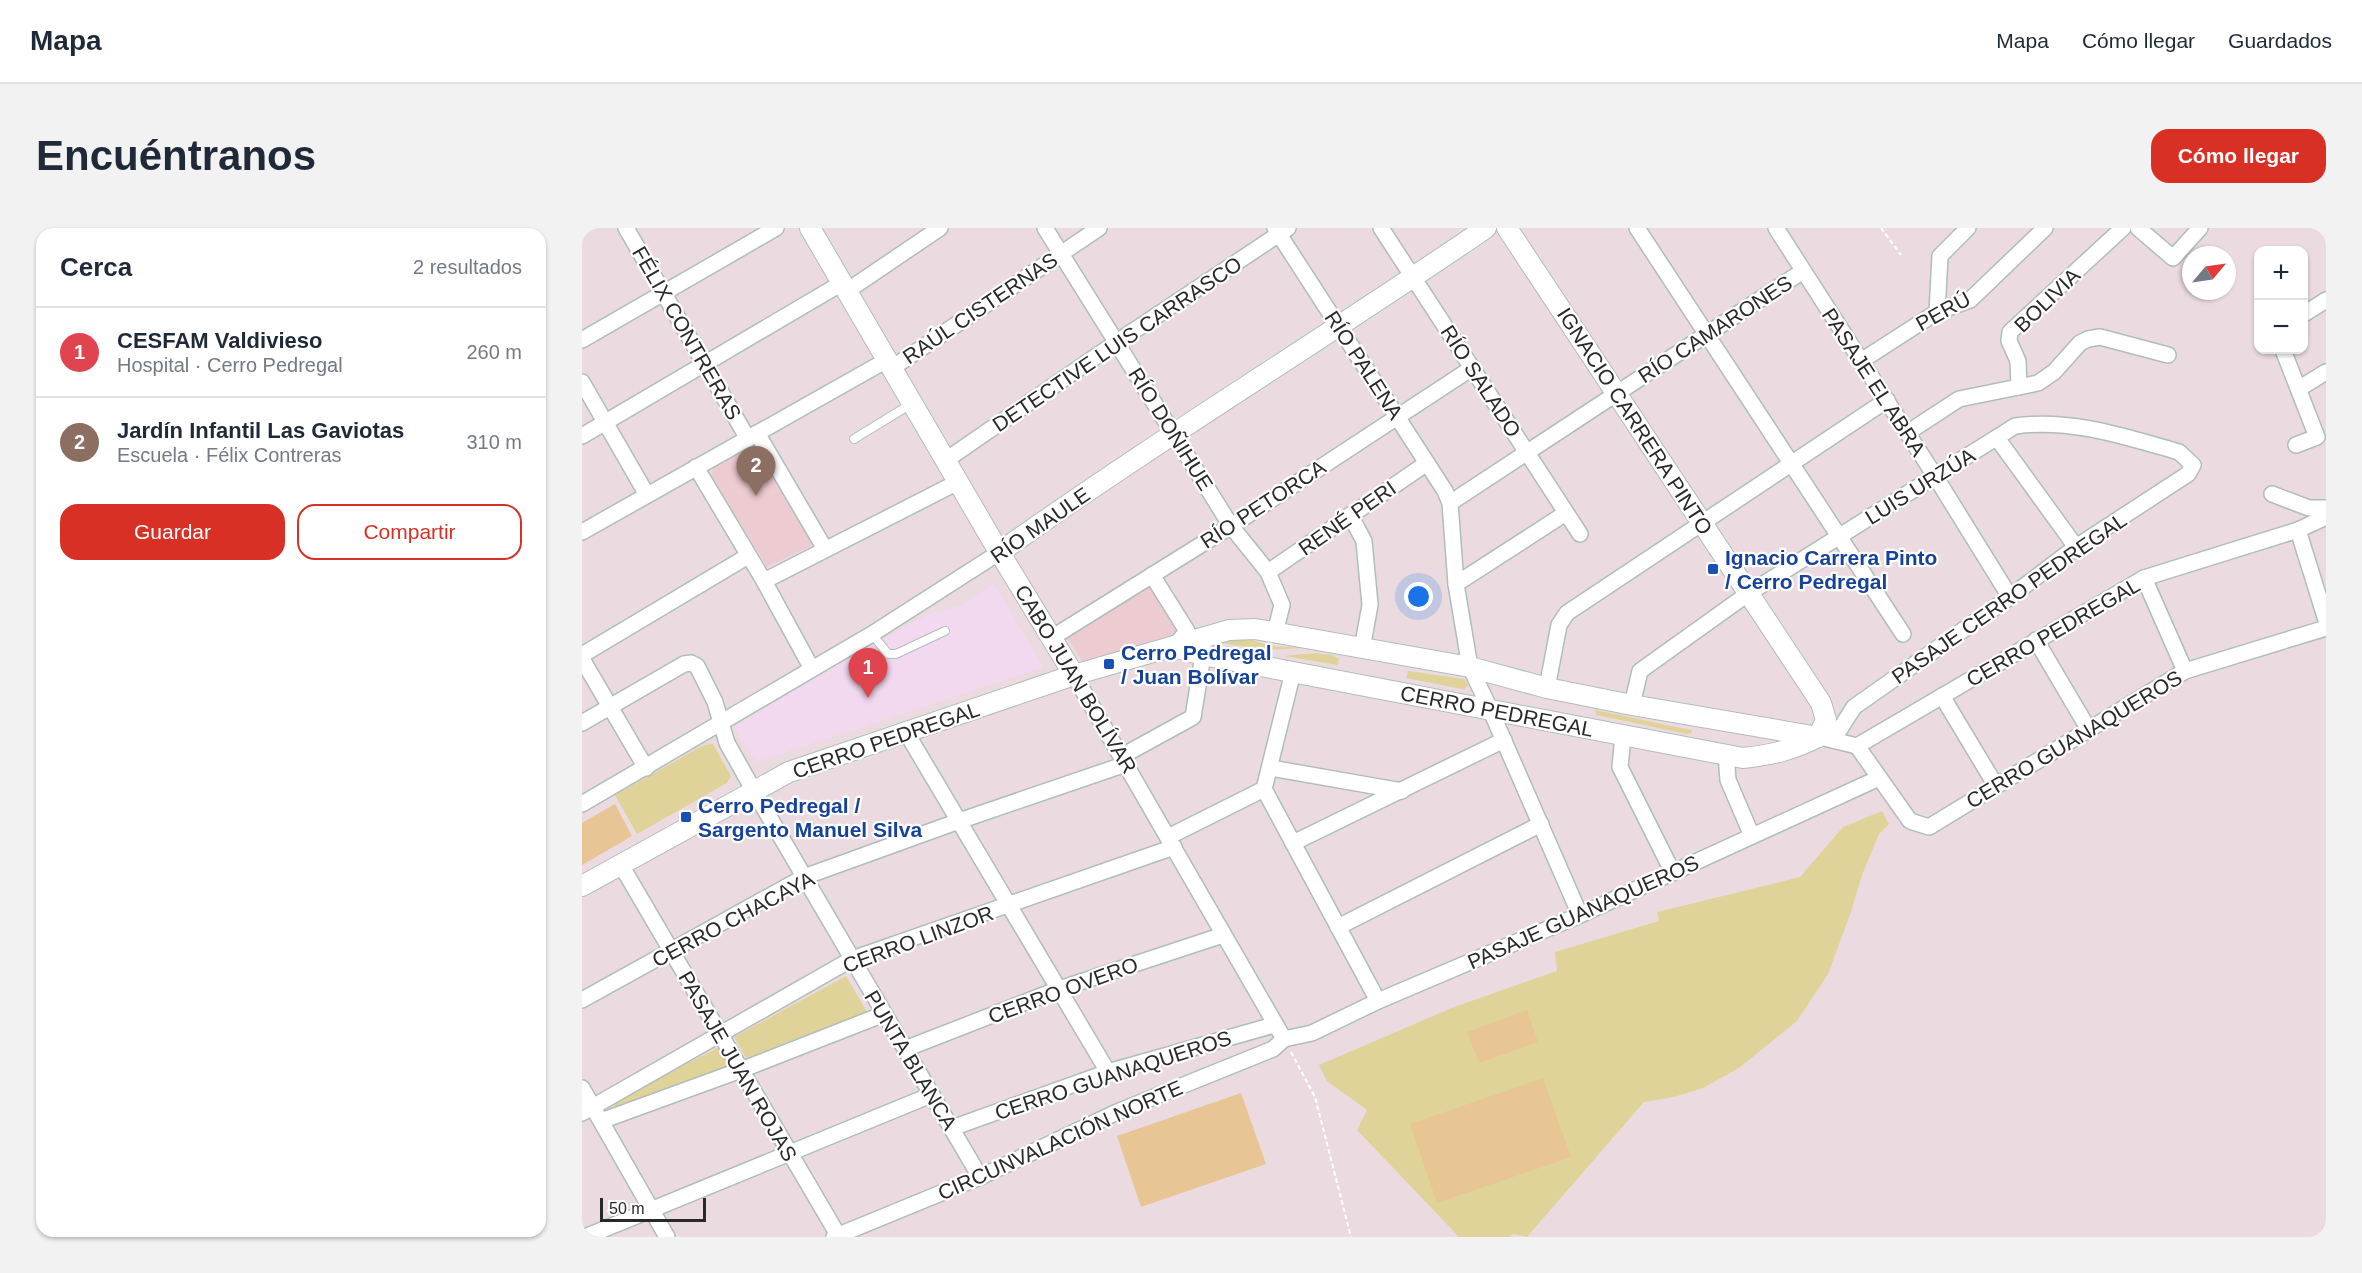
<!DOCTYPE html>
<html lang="es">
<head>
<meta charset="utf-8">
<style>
  body { margin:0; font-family:Arial,sans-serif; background:#f2f2f3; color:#1f2937 }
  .controls { position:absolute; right:18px; top:18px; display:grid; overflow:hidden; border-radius:12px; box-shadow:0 2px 4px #0004 }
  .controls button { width:54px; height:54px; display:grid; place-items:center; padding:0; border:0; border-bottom:2px solid #e0e1e3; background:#fff; color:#1f2937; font:30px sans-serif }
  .compass { position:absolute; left:1600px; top:18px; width:54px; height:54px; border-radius:50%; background:#fff; box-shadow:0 2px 4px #0004; rotate:61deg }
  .scale { position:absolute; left:18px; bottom:15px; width:106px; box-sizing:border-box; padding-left:6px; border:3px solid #292929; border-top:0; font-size:16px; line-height:21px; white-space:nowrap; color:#292929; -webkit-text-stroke:4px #fff; paint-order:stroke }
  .you { position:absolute; left:837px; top:369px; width:21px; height:21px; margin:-15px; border:4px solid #fff; border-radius:50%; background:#1a73e8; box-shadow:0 0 0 9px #1a73e833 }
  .badge { display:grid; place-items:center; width:39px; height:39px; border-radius:50%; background:#d93025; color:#fff; font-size:20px; font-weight:700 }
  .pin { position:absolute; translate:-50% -50px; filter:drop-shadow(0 2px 3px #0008) }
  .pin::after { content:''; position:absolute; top:32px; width:21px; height:18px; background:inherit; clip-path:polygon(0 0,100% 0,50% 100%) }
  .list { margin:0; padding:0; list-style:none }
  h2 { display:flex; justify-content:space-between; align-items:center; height:78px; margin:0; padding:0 24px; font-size:26px }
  h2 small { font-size:20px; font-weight:400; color:#747a83 }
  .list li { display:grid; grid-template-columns:39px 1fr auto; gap:18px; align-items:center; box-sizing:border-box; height:90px; padding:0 24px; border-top:2px solid #e0e1e3 }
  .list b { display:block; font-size:22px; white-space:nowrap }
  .list p { margin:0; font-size:20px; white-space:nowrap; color:#747a83 }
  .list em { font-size:20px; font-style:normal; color:#747a83 }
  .actions { display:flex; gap:12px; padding:18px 24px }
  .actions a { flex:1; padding:14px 0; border:2px solid #d93025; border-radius:18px; text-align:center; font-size:21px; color:#d93025 }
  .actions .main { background:#d93025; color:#fff }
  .map { position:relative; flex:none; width:1744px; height:1009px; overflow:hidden; border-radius:18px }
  header { display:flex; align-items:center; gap:36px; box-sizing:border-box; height:84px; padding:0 30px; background:#fff; border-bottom:2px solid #e0e1e3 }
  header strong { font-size:28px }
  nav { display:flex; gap:33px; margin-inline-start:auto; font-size:21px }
  .intro { display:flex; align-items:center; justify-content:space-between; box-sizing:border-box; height:144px; padding:0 36px }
  h1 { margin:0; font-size:42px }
  .button { padding:15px 27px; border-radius:18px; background:#d93025; color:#fff; font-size:21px; font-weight:700 }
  main { display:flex; gap:36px; padding:0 36px }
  aside { flex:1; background:#fff; border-radius:18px; box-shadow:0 2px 4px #0004 }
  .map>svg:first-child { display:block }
  .education { fill:#eccbd1 }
  .medical { fill:#f2d9ef }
  .green { fill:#e0d399 }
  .pitch { fill:#e7c595 }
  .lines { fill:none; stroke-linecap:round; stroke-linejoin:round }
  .service-casing { stroke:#afbdbc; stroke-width:10 }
  .minor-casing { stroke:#afbdbc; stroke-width:18 }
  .tertiary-casing { stroke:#afbdbc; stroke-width:22 }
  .path { stroke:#fff; stroke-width:2; stroke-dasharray:4.5 3; stroke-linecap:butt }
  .service { stroke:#fff; stroke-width:8 }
  .minor { stroke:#fff; stroke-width:15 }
  .tertiary { stroke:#fff; stroke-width:20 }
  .transit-dot { fill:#1a4fb4; stroke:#fff; stroke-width:2 }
  .labels { text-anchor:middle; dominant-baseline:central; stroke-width:4.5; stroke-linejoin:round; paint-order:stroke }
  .street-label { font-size:21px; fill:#292929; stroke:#fff }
  .transit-label { font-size:21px; font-weight:bold; fill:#164399; stroke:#fff; text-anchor:start }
</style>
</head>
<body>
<header>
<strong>Mapa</strong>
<nav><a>Mapa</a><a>Cómo llegar</a><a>Guardados</a></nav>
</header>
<div class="intro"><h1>Encuéntranos</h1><a class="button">Cómo llegar</a></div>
<main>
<aside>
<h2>Cerca<small>2 resultados</small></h2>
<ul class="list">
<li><span class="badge" style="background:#e0444e">1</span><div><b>CESFAM Valdivieso</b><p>Hospital · Cerro Pedregal</p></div><em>260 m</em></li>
<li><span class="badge" style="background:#8d6e63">2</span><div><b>Jardín Infantil Las Gaviotas</b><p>Escuela · Félix Contreras</p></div><em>310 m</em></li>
</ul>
<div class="actions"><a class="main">Guardar</a><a>Compartir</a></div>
</aside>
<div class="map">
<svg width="1744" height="1009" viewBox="0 0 1744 1009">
  <rect width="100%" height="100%" fill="#ebdbe0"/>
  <g class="education">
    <path d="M 168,217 L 178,219 L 233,316 L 185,339 L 129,247 L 131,238 Z"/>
    <path d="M 569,353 L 600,403 L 594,412 L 500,433 L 484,408 Z"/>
  </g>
  <path class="medical" d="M 412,355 L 461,439 L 174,534 L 152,500 L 253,438 L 347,386 L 382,377 Z"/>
  <g class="green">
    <path d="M 663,410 L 689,418 L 722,420 L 681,422 L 641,415 Z"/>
    <path d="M 733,425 L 750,427 L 757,431 L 756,437 L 701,428 Z"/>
    <path d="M 826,443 L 882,451 L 886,457 L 883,461 L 880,461 L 824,450 Z"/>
    <path d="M 1013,482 C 1045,488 1077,496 1109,502 L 1110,505 L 1105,506 L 1014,487 Z"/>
    <path d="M 131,516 L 149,548 L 145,555 L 55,606 L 33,567 L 122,517 Z"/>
    <path d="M 1300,583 L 1307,596 L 1297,606 L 1280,647 L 1269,684 L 1246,746 L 1215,793 L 1157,840 L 1121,860 L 1092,869 L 1062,874 L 945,1009 L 932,1006 L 927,1009 L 877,1009 L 775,902 L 785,882 L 745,853 L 737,837 L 872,779 L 975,743 L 973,724 L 1077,693 L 1075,684 L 1218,649 L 1261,599 Z"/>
    <path d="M 264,748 L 285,784 L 164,830 L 152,809 Z"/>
    <path d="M 139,818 L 150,838 L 33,881 L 30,875 Z"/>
  </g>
  <g class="pitch">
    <path d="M 33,576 L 50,608 L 0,637 L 0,595 Z"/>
    <path d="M 945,782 L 956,814 L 897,835 L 885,804 Z"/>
    <path d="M 961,850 L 989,929 L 855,975 L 828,896 Z"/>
    <path d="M 659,865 L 684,936 L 559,979 L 535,908 Z"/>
  </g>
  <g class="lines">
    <defs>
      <g id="service">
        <path d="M 272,211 L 329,176"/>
        <path d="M 290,406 L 306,426 L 314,426 L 363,403"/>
      </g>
      <g id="minor">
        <path d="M 44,0 L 166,211"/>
        <path d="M 463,0 L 649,298 L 686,344 L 700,377 L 693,405"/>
        <path d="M 693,0 L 863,263 L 868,275 L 874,356 L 888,439 L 908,481 L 998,687"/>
        <path d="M 799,0 L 998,306"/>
        <path d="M 1055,0 L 1321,406"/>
        <path d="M 1194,0 L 1353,248 L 1428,369"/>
        <path d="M 1556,0 L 1591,30 L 1618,0"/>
        <path d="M 265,63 L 358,0"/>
        <path d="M 1355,84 L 1358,28 L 1386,0"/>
        <path d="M 1722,86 L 1744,72"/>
        <path d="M 0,112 L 194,0"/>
        <path d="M 1701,122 L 1735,209 L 1714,217"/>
        <path d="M 1279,133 L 1355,84 L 1388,72 L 1463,0"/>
        <path d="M 310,140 L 517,0"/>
        <path d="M 0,154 L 65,267"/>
        <path d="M 1437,159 L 1436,133 L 1427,113 L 1428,104 L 1541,0"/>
        <path d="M 1718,160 L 1744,144"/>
        <path d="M 175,205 L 243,321"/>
        <path d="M 1325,205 L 1377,171 L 1456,155 L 1472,144 L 1498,115 L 1506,111 L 1518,109 L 1586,127"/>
        <path d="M 0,208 L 260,55"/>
        <path d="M 1415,210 L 1494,319"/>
        <path d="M 364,232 L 535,114 L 706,0"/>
        <path d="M 114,239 L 182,353 L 230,441"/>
        <path d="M 1690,266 L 1727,280 L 1744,280"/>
        <path d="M 868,275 L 1221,43"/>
        <path d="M 768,287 L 782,313 L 788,377 L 780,421"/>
        <path d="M 1716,302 L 1744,392"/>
        <path d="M 0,304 L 305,132"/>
        <path d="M 686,344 L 845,235"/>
        <path d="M 570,347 L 605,403 L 592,419"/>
        <path d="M 1562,350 L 1603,443"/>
        <path d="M 182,353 L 376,254"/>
        <path d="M 874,356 L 984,285"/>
        <path d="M 471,409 L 649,298 L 890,140"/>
        <path d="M 1454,412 L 1507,502"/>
        <path d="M 0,427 L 166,328"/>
        <path d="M 0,431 L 64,540"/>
        <path d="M 711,444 L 682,561 L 796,773"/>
        <path d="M 492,447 L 702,811"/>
        <path d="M 965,460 L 977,397 L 985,385 L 1305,172"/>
        <path d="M 1360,468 L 1414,558"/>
        <path d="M 1050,477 L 1058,443 L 1167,365 L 1433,198 C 1489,190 1544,209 1597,224 L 1611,237 L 1606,246 L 1494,319 L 1428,369 L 1272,479 L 1251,512"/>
        <path d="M 0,495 L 102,436 L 109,435 L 115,438 L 133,474 L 145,515 L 172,563 L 398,949"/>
        <path d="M 324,504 L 526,844"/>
        <path d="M 1041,508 L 1038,539 L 1091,645"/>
        <path d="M 1242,510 L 1275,518 L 1562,350 L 1716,302 L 1744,289"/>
        <path d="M 1275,518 L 1328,593 L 1347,599 L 1603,443 L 1744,400"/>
        <path d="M 1144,527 L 1146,552 L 1170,608"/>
        <path d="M 540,528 L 611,489 L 621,427"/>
        <path d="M 689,540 L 820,563"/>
        <path d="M 0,576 L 290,406 L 418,324"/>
        <path d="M 586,609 L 682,561"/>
        <path d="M 711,615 L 922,512"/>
        <path d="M 39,637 L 256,1007"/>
        <path d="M 756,699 L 959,596"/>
        <path d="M 0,772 L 222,649 L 377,593 L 544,536"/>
        <path d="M 702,811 L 730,805 L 796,773 L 998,687 L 1297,550"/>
        <path d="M 323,821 L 477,761 L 641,707"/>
        <path d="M 0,860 L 85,1009"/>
        <path d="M 0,885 L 270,731 L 592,619"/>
        <path d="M 19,893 L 159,842 L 302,786"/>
        <path d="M 370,900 L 526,844 L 692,797"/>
        <path d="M 3,1009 L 349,867"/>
        <path d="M 252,1009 L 398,949 L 535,884 L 691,821 L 702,811"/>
      </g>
      <g id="tertiary">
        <path d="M 228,0 L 410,312 L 492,447"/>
        <path d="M 925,0 L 1239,475 L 1244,492 L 1236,509"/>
        <path d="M 418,324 C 577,211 743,110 904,0"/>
        <path d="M 592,419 L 621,427 L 1161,530 C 1189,527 1211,522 1236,509"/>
        <path d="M 0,658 L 207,544 L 492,447 L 647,402 L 673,401 L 888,439 L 965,460 L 1050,477 L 1236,509"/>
      </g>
    </defs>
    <use href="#service" class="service-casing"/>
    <use href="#minor" class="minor-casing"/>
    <use href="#tertiary" class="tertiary-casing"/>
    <g class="path">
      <path d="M 1299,0 L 1319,27"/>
      <path d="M 709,824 L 733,869 L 769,1009"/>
    </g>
    <use href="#service" class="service"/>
    <use href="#minor" class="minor"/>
    <use href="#tertiary" class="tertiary"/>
  </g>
  <g class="transit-dot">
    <rect x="1125" y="335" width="12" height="12" rx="3"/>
    <rect x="521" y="430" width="12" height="12" rx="3"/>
    <rect x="98" y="583" width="12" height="12" rx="3"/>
  </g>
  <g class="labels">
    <g class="street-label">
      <text transform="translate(1465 72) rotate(-44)">BOLIVIA</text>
      <text transform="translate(398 80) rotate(-34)">RAÚL CISTERNAS</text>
      <text transform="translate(1361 83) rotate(-29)">PERÚ</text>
      <text transform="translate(1133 101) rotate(-33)">RÍO CAMARONES</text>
      <text transform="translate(105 105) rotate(60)">FÉLIX CONTRERAS</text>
      <text transform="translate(535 116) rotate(-34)">DETECTIVE LUIS CARRASCO</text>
      <text transform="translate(782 137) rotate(57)">RÍO PALENA</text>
      <text transform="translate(899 153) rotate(57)">RÍO SALADO</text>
      <text transform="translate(1292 154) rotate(57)">PASAJE EL ABRA</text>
      <text transform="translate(1053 193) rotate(57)">IGNACIO CARRERA PINTO</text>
      <text transform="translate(589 201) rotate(58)">RÍO DOÑIHUE</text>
      <text transform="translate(1338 258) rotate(-32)">LUIS URZÚA</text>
      <text transform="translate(681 276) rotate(-33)">RÍO PETORCA</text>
      <text transform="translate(765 290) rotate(-35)">RENÉ PERI</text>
      <text transform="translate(458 297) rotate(-35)">RÍO MAULE</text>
      <text transform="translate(1427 370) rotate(-35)">PASAJE CERRO PEDREGAL</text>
      <text transform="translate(1471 404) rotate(-30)">CERRO PEDREGAL</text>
      <text transform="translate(494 451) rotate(59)">CABO JUAN BOLÍVAR</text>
      <text transform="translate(915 483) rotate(11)">CERRO PEDREGAL</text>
      <text transform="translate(1492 511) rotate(-31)">CERRO GUANAQUEROS</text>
      <text transform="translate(304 512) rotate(-19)">CERRO PEDREGAL</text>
      <text transform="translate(1001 684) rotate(-24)">PASAJE GUANAQUEROS</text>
      <text transform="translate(151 691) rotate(-28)">CERRO CHACAYA</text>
      <text transform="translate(336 711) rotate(-20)">CERRO LINZOR</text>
      <text transform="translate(481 762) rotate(-20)">CERRO OVERO</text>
      <text transform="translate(329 832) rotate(59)">PUNTA BLANCA</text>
      <text transform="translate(156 838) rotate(60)">PASAJE JUAN ROJAS</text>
      <text transform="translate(531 847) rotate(-18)">CERRO GUANAQUEROS</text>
      <text transform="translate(478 912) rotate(-24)">CIRCUNVALACIÓN NORTE</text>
    </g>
    <g class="transit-label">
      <text x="1143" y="329">Ignacio Carrera Pinto<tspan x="1143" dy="24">/ Cerro Pedregal</tspan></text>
      <text x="539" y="424">Cerro Pedregal<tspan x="539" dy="24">/ Juan Bolívar</tspan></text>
      <text x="116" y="577">Cerro Pedregal /<tspan x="116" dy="24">Sargento Manuel Silva</tspan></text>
    </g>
  </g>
</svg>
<div class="controls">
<button>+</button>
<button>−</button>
</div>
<svg class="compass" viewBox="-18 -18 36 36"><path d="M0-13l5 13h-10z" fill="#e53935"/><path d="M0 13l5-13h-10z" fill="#747a83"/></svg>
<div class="scale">50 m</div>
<div class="you"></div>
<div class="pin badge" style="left:286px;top:470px;background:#e0444e">1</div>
<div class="pin badge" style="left:174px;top:268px;background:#8d6e63">2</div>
</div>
</main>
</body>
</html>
